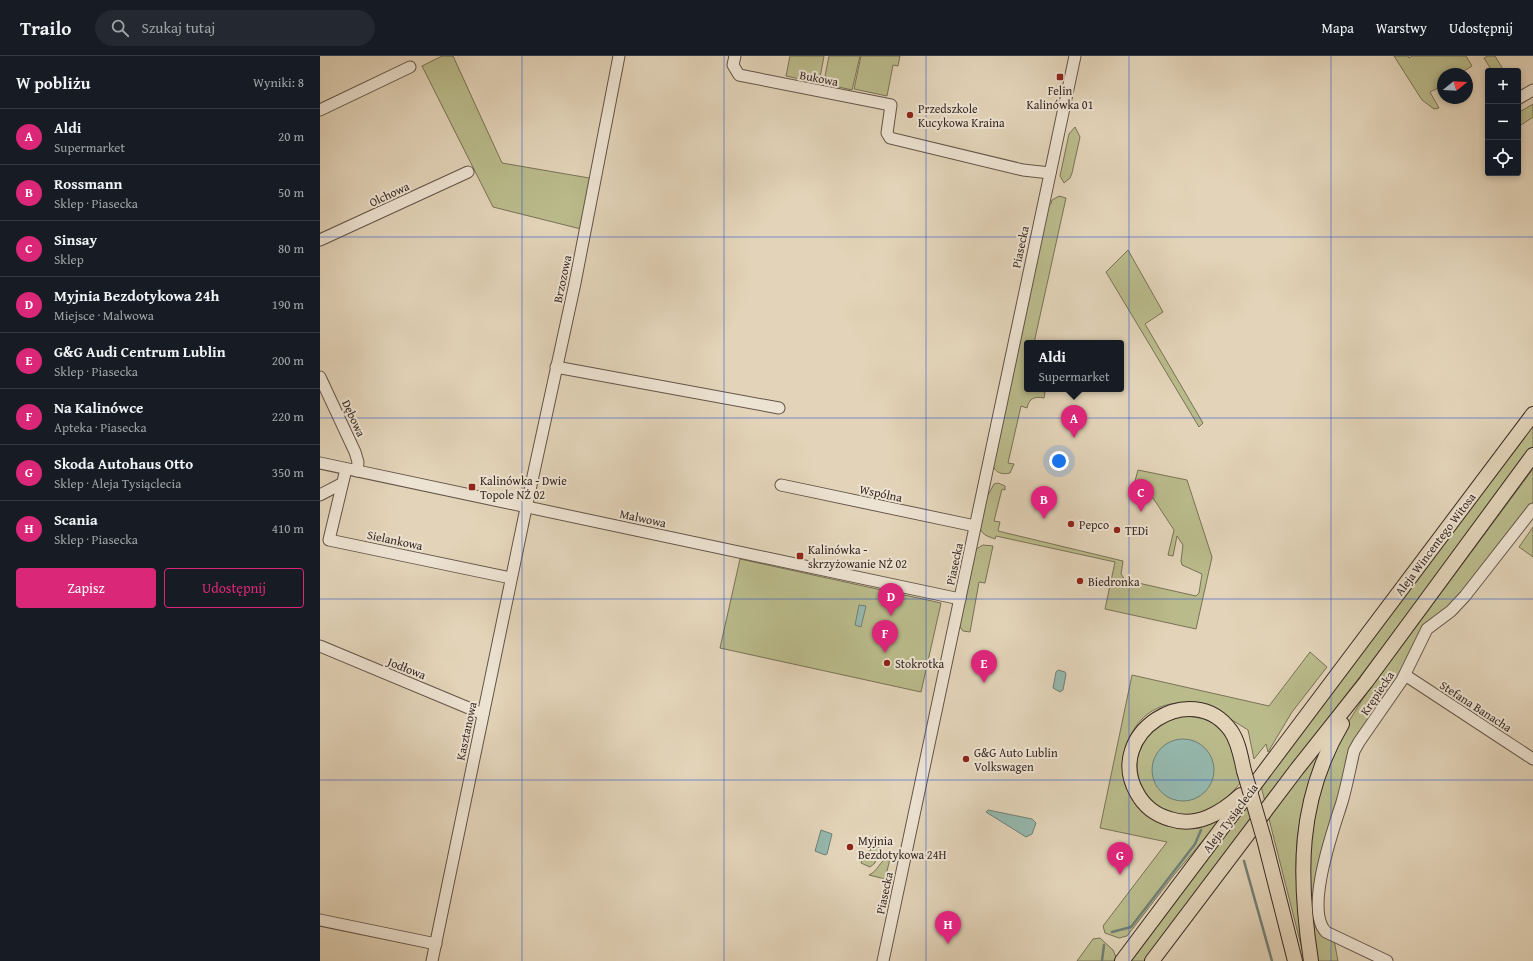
<!DOCTYPE html>
<html lang="pl">
<head>
<meta charset="utf-8">
<style>
  body { margin:0; font-family:"Gentium Book Plus",serif; background:#242831; color:#f1f3f6 }
  .controls { position:absolute; right:12px; top:12px; display:grid; overflow:hidden; border-radius:4px; box-shadow:0 2px 6px #0003 }
  .controls button { width:36px; height:36px; display:grid; place-items:center; padding:0; border:0; border-bottom:1px solid #363941; background:#171b24; color:#f1f3f6; font:20px sans-serif }
  .compass { position:absolute; left:1117px; top:12px; width:36px; height:36px; border-radius:50%; background:#171b24; box-shadow:0 2px 6px #0003; rotate:72deg }
  .you { position:absolute; left:739px; top:405px; width:14px; height:14px; margin:-10px; border:3px solid #fff; border-radius:50%; background:#1a73e8; box-shadow:0 0 0 6px #1a73e833 }
  .badge { display:grid; place-items:center; width:26px; height:26px; border-radius:50%; background:#db2777; color:#fff; font-size:13px; font-weight:700 }
  .pin { position:absolute; translate:-50% -33px; filter:drop-shadow(0 1px 2px #0008) }
  .pin::after { content:''; position:absolute; top:21px; width:14px; height:12px; background:inherit; clip-path:polygon(0 0,100% 0,50% 100%) }
  .popup { position:absolute; left:704px; top:284px; width:100px; height:52px; box-sizing:border-box; display:grid; place-content:center; border-radius:4px; background:#171b24; filter:drop-shadow(0 1px 3px #0005); font-size:13px; white-space:nowrap; color:#9ea1a6 }
  .popup b { font-size:15px; color:#f1f3f6 }
  .popup::after { content:''; position:absolute; left:50%; top:100%; margin-left:-8px; border:8px solid transparent; border-top-color:#171b24 }
  .list { margin:0; padding:0; list-style:none }
  h2 { display:flex; justify-content:space-between; align-items:center; height:52px; margin:0; padding:0 16px; font-size:17px }
  h2 small { font-size:13px; font-weight:400; color:#9ea1a6 }
  .list li { display:grid; grid-template-columns:26px 1fr auto; gap:12px; align-items:center; box-sizing:border-box; height:56px; padding:0 16px; border-top:1px solid #363941 }
  .list b { display:block; font-size:15px; white-space:nowrap }
  .list p { margin:0; font-size:13px; white-space:nowrap; color:#9ea1a6 }
  .list em { font-size:13px; font-style:normal; color:#9ea1a6 }
  .actions { display:flex; gap:8px; padding:12px 16px }
  .actions a { flex:1; padding:9px 0; border:1px solid #db2777; border-radius:4px; text-align:center; font-size:14px; color:#db2777 }
  .actions .main { background:#db2777; color:#fff }
  .icon { flex:none; width:22px; height:22px; fill:none; stroke:currentColor; stroke-width:2; stroke-linecap:round; stroke-linejoin:round }
  .map { position:relative; flex:none; width:1213px; height:905px; overflow:hidden }
  header { display:flex; align-items:center; gap:24px; box-sizing:border-box; height:56px; padding:0 20px; background:#171b24; border-bottom:1px solid #363941 }
  header strong { font-size:19px }
  nav { display:flex; gap:22px; margin-inline-start:auto; font-size:14px }
  .search { width:280px; height:36px; background:#242831; display:flex; align-items:center; gap:10px; box-sizing:border-box; padding:0 14px; border-radius:22px; color:#9ea1a6; font-size:15px }
  main { display:flex }
  aside { flex:1; background:#171b24 }
  .map>svg:first-child { display:block }
  .green { fill:#babb8b; stroke:#797257 }
  .water { fill:#95b8ae; stroke:#707f76 }
  .lines { fill:none; stroke-linecap:round; stroke-linejoin:round }
  .stream { stroke:#707f76; stroke-width:2.5 }
  .minor-casing { stroke:#635448; stroke-width:13 }
  .major-casing { stroke:#382923; stroke-width:16 }
  .minor { stroke:#ede3d2; stroke-width:11 }
  .major { stroke:#e3d4b9; stroke-width:14 }
  .major-bridge-casing { stroke:#382923; stroke-width:16; stroke-linecap:butt }
  .major-bridge { stroke:#e3d4b9; stroke-width:14 }
  .grid { fill:none; stroke:#1d4ed8; stroke-width:1; stroke-opacity:0.55 }
  .poi-dot { fill:#8f2418; stroke:#ede3d2; stroke-width:1.5 }
  .labels { text-anchor:middle; dominant-baseline:central; stroke-width:4; stroke-linejoin:round; paint-order:stroke }
  .street-label { font-size:12px; fill:#382923; stroke:#ede3d2 }
  .poi-label { font-size:12px; fill:#382923; stroke:#ede3d2; text-anchor:start }
</style>
</head>
<body>
<header>
<strong>Trailo</strong>
<div class="search"><svg class="icon" aria-label="search" viewBox="0 0 24 24"><circle cx="10" cy="10" r="6"/><path d="M15 15l6 6"/></svg>Szukaj tutaj</div>
<nav><a>Mapa</a><a>Warstwy</a><a>Udostępnij</a></nav>
</header>
<main>
<aside>
<h2>W pobliżu<small>Wyniki: 8</small></h2>
<ul class="list">
<li><span class="badge">A</span><div><b>Aldi</b><p>Supermarket</p></div><em>20 m</em></li>
<li><span class="badge">B</span><div><b>Rossmann</b><p>Sklep · Piasecka</p></div><em>50 m</em></li>
<li><span class="badge">C</span><div><b>Sinsay</b><p>Sklep</p></div><em>80 m</em></li>
<li><span class="badge">D</span><div><b>Myjnia Bezdotykowa 24h</b><p>Miejsce · Malwowa</p></div><em>190 m</em></li>
<li><span class="badge">E</span><div><b>G&amp;G Audi Centrum Lublin</b><p>Sklep · Piasecka</p></div><em>200 m</em></li>
<li><span class="badge">F</span><div><b>Na Kalinówce</b><p>Apteka · Piasecka</p></div><em>220 m</em></li>
<li><span class="badge">G</span><div><b>Skoda Autohaus Otto</b><p>Sklep · Aleja Tysiąclecia</p></div><em>350 m</em></li>
<li><span class="badge">H</span><div><b>Scania</b><p>Sklep · Piasecka</p></div><em>410 m</em></li>
</ul>
<div class="actions"><a class="main">Zapisz</a><a>Udostępnij</a></div>
</aside>
<div class="map">
<svg width="1213" height="905" viewBox="0 0 1213 905">
  <rect width="100%" height="100%" fill="#e3d4b9"/>
  <filter id="stains"><feTurbulence type="fractalNoise" baseFrequency=".005" numOctaves="4"/><feColorMatrix values="0 0 0 0 .2 0 0 0 0 .09 0 0 0 0 .02 0 0 0 .5 -.17"/></filter>
  <radialGradient id="worn" r=".72"><stop offset=".6" stop-color="#630" stop-opacity="0"/><stop offset="1" stop-color="#630" stop-opacity=".3"/></radialGradient>
  <g class="green">
    <path d="M 122,0 L 133,0 L 182,107 L 275,123 L 261,173 L 173,151 L 102,10 Z"/>
    <path d="M 470,0 L 504,0 L 499,27 L 466,20 Z"/>
    <path d="M 509,0 L 540,0 L 532,34 L 506,28 L 507,21 L 505,20 Z"/>
    <path d="M 541,0 L 580,0 L 578,10 L 573,9 L 567,40 L 534,33 Z"/>
    <path d="M 1074,0 L 1088,0 L 1089,2 L 1092,0 L 1146,0 L 1152,10 L 1139,18 L 1123,18 L 1122,30 L 1110,36 L 1119,52 L 1114,53 L 1102,44 Z"/>
    <path d="M 1168,0 L 1175,0 L 1184,15 L 1172,15 L 1164,2 Z"/>
    <path d="M 1213,48 L 1213,61 L 1198,71 L 1198,57 Z"/>
    <path d="M 755,71 L 760,81 L 752,117 L 750,122 L 744,127 L 740,120 L 749,78 Z"/>
    <path d="M 739,140 L 746,142 L 714,287 L 707,287 L 707,320 L 705,330 L 707,333 L 725,336 L 724,342 C 715,340 709,342 707,352 L 701,350 L 688,407 L 694,408 L 690,417 C 683,419 675,417 673,409 L 728,147 L 731,148 L 732,144 Z"/>
    <path d="M 808,194 L 843,256 L 825,268 L 883,367 L 879,371 L 786,216 Z"/>
    <path d="M 1213,367 L 1213,392 L 945,746 L 941,730 Z"/>
    <path d="M 1213,406 L 1213,448 L 1139,544 L 1121,560 L 1038,683 L 997,858 L 1014,884 L 1018,905 L 996,905 L 987,803 L 996,740 L 1024,673 L 1044,641 L 1213,413 L 1210,410 Z"/>
    <path d="M 818,414 L 867,424 L 892,501 L 876,573 L 785,553 L 795,506 L 676,480 L 675,483 C 668,480 663,480 660,472 L 665,439 L 668,439 L 674,428 L 678,427 L 685,430 L 685,434 L 682,433 L 674,465 L 680,466 L 678,475 L 803,505 L 801,518 L 805,524 L 876,540 L 879,537 L 882,518 L 862,509 L 861,505 L 863,489 L 857,480 L 853,500 L 848,499 L 854,474 L 833,442 L 812,436 Z"/>
    <path d="M 1213,471 L 1213,501 L 1199,491 Z"/>
    <path d="M 663,489 L 673,490 L 665,527 L 659,526 L 650,576 L 643,575 L 640,571 L 640,567 L 656,493 Z"/>
    <path d="M 420,503 L 621,547 L 601,636 L 400,592 Z"/>
    <path d="M 990,596 L 1007,611 L 972,656 L 948,696 L 946,688 L 934,703 L 928,674 C 909,662 889,649 867,647 C 813,644 791,700 813,743 L 883,769 L 900,764 L 854,819 L 807,880 L 799,882 L 785,877 L 783,870 L 847,786 L 780,772 L 812,619 L 949,650 Z"/>
    <path d="M 859,660 C 908,660 910,685 922,725 C 912,737 900,749 886,757 C 881,759 875,758 871,759 C 829,763 802,714 826,681 C 829,678 831,673 834,671 C 840,666 852,663 859,660 Z"/>
    <path d="M 1006,686 C 999,705 990,724 985,744 C 969,797 978,851 985,905 L 948,759 Z"/>
    <path d="M 927,748 L 932,766 L 827,905 L 808,905 Z"/>
    <path d="M 548,782 L 554,783 L 559,791 L 555,807 L 550,811 L 541,807 L 543,799 L 549,799 L 551,791 L 545,788 L 545,784 Z"/>
    <path d="M 567,802 L 570,803 L 565,823 L 549,819 C 558,815 560,805 567,802 Z"/>
    <path d="M 780,882 L 793,894 L 796,901 L 794,905 L 757,905 L 773,883 Z"/>
  </g>
  <g class="water">
    <path d="M 539,549 L 546,550 L 541,571 L 535,569 Z"/>
    <path d="M 738,614 L 745,616 L 746,618 L 743,634 L 740,636 L 733,632 L 736,616 Z"/>
    <circle cx="863" cy="714" r="31"/>
    <path d="M 668,754 L 712,763 L 716,767 L 712,778 L 706,781 L 666,756 Z"/>
    <path d="M 501,774 L 512,778 L 507,798 L 505,799 L 495,795 Z"/>
  </g>
  <g class="lines">
    <g class="stream">
      <path d="M 924,805 L 952,905"/>
      <path d="M 792,876 L 811,871 L 875,788 L 881,774"/>
      <path d="M 782,905 L 784,889"/>
    </g>
    <defs>
      <g id="minor">
        <path d="M 415,0 L 413,9 L 419,19 L 571,49 L 567,77 L 570,82 L 703,114 L 730,117"/>
        <path d="M 1199,42 L 1213,34"/>
        <path d="M 0,54 L 90,11"/>
        <path d="M 0,184 L 148,116"/>
        <path d="M 236,311 L 459,352"/>
        <path d="M 0,321 L 35,396 L 38,406 L 37,415"/>
        <path d="M 0,407 L 640,543"/>
        <path d="M 26,413 L 9,484 L 191,522"/>
        <path d="M 461,429 L 655,470"/>
        <path d="M 0,439 L 21,428"/>
        <path d="M 0,590 L 163,658"/>
        <path d="M 1085,619 L 1213,703"/>
        <path d="M 0,864 L 116,888"/>
        <path d="M 112,905 L 205,457 L 255,227 L 299,0"/>
        <path d="M 563,905 L 755,0"/>
        <path d="M 1067,905 L 1006,876 C 984,854 1014,772 1022,746 C 1027,729 1030,712 1034,695 L 1039,686 L 1082,624 L 1107,573 L 1131,555 L 1145,540 L 1213,453"/>
      </g>
      <g id="major">
        <path d="M 921,739 C 901,757 877,772 850,763 C 836,759 824,750 817,737 C 783,678 872,620 911,675 C 919,687 921,702 924,715"/>
        <path d="M 944,783 L 975,905"/>
        <path d="M 802,905 L 1213,358"/>
        <path d="M 832,905 L 977,713 L 1046,626 L 1213,399"/>
        <path d="M 991,905 C 978,820 977,744 1022,668"/>
      </g>
    </defs>
    <use href="#minor" class="minor-casing"/>
    <use href="#major" class="major-casing"/>
    <use href="#minor" class="minor"/>
    <use href="#major" class="major"/>
    <defs>
      <path id="major-bridge" d="M 924,715 L 944,783"/>
    </defs>
    <use href="#major-bridge" class="major-bridge-casing"/>
    <use href="#major-bridge" class="major-bridge"/>
  </g>
  <path class="grid" d="M 202,0 L 202,905M 404,0 L 404,905M 606,0 L 606,905M 809,0 L 809,905M 1011,0 L 1011,905M 0,181 L 1213,181M 0,362 L 1213,362M 0,543 L 1213,543M 0,724 L 1213,724"/>
  <g class="poi-dot">
    <rect x="736" y="17" width="8" height="8" rx="2"/>
    <circle cx="590" cy="59" r="4"/>
    <rect x="148" y="427" width="8" height="8" rx="2"/>
    <circle cx="751" cy="468" r="4"/>
    <circle cx="797" cy="474" r="4"/>
    <rect x="476" y="496" width="8" height="8" rx="2"/>
    <circle cx="760" cy="525" r="4"/>
    <circle cx="567" cy="607" r="4"/>
    <circle cx="646" cy="703" r="4"/>
    <circle cx="530" cy="791" r="4"/>
  </g>
  <g class="labels">
    <g class="street-label">
      <text transform="translate(499 22) rotate(11)">Bukowa</text>
      <text transform="translate(69 138) rotate(-25)">Olchowa</text>
      <text transform="translate(700 191) rotate(-78)">Piasecka</text>
      <text transform="translate(242 223) rotate(-78)">Brzozowa</text>
      <text transform="translate(34 362) rotate(65)">Dębowa</text>
      <text transform="translate(561 437) rotate(12)">Wspólna</text>
      <text transform="translate(323 462) rotate(12)">Malwowa</text>
      <text transform="translate(75 484) rotate(12)">Sielankowa</text>
      <text transform="translate(1115 488) rotate(-53)">Aleja Wincentego Witosa</text>
      <text transform="translate(634 508) rotate(-78)">Piasecka</text>
      <text transform="translate(87 612) rotate(22)">Jodłowa</text>
      <text transform="translate(1057 637) rotate(-56)">Krępiecka</text>
      <text transform="translate(1156 650) rotate(33)">Stefana Banacha</text>
      <text transform="translate(146 675) rotate(-78)">Kasztanowa</text>
      <text transform="translate(910 762) rotate(-53)">Aleja Tysiąclecia</text>
      <text transform="translate(564 837) rotate(-78)">Piasecka</text>
    </g>
    <g class="poi-label">
      <text x="740" y="34" text-anchor="middle">Felin<tspan x="740" dy="14">Kalinówka 01</tspan></text>
      <text x="598" y="52">Przedszkole<tspan x="598" dy="14">Kucykowa Kraina</tspan></text>
      <text x="160" y="424">Kalinówka - Dwie<tspan x="160" dy="14">Topole NŻ 02</tspan></text>
      <text x="759" y="468">Pepco</text>
      <text x="805" y="474">TEDi</text>
      <text x="488" y="493">Kalinówka -<tspan x="488" dy="14">skrzyżowanie NŻ 02</tspan></text>
      <text x="768" y="525">Biedronka</text>
      <text x="575" y="607">Stokrotka</text>
      <text x="654" y="696">G&amp;G Auto Lublin<tspan x="654" dy="14">Volkswagen</tspan></text>
      <text x="538" y="784">Myjnia<tspan x="538" dy="14">Bezdotykowa 24H</tspan></text>
    </g>
  </g>
  <rect width="100%" height="100%" filter="url(#stains)"/>
  <rect width="100%" height="100%" fill="url(#worn)"/>
</svg>
<div class="controls">
<button>+</button>
<button>−</button>
<button><svg class="icon" aria-label="locate" viewBox="0 0 24 24"><circle cx="12" cy="12" r="6"/><path d="M12 2v4M12 18v4M2 12h4M18 12h4"/></svg></button>
</div>
<svg class="compass" viewBox="-18 -18 36 36"><path d="M0-13l5 13h-10z" fill="#e53935"/><path d="M0 13l5-13h-10z" fill="#9ea1a6"/></svg>
<div class="you"></div>
<div class="pin badge" style="left:754px;top:382px">A</div>
<div class="popup"><b>Aldi</b>Supermarket</div>
<div class="pin badge" style="left:724px;top:463px">B</div>
<div class="pin badge" style="left:821px;top:456px">C</div>
<div class="pin badge" style="left:571px;top:560px">D</div>
<div class="pin badge" style="left:664px;top:627px">E</div>
<div class="pin badge" style="left:565px;top:597px">F</div>
<div class="pin badge" style="left:800px;top:819px">G</div>
<div class="pin badge" style="left:628px;top:888px">H</div>
</div>
</main>
</body>
</html>
